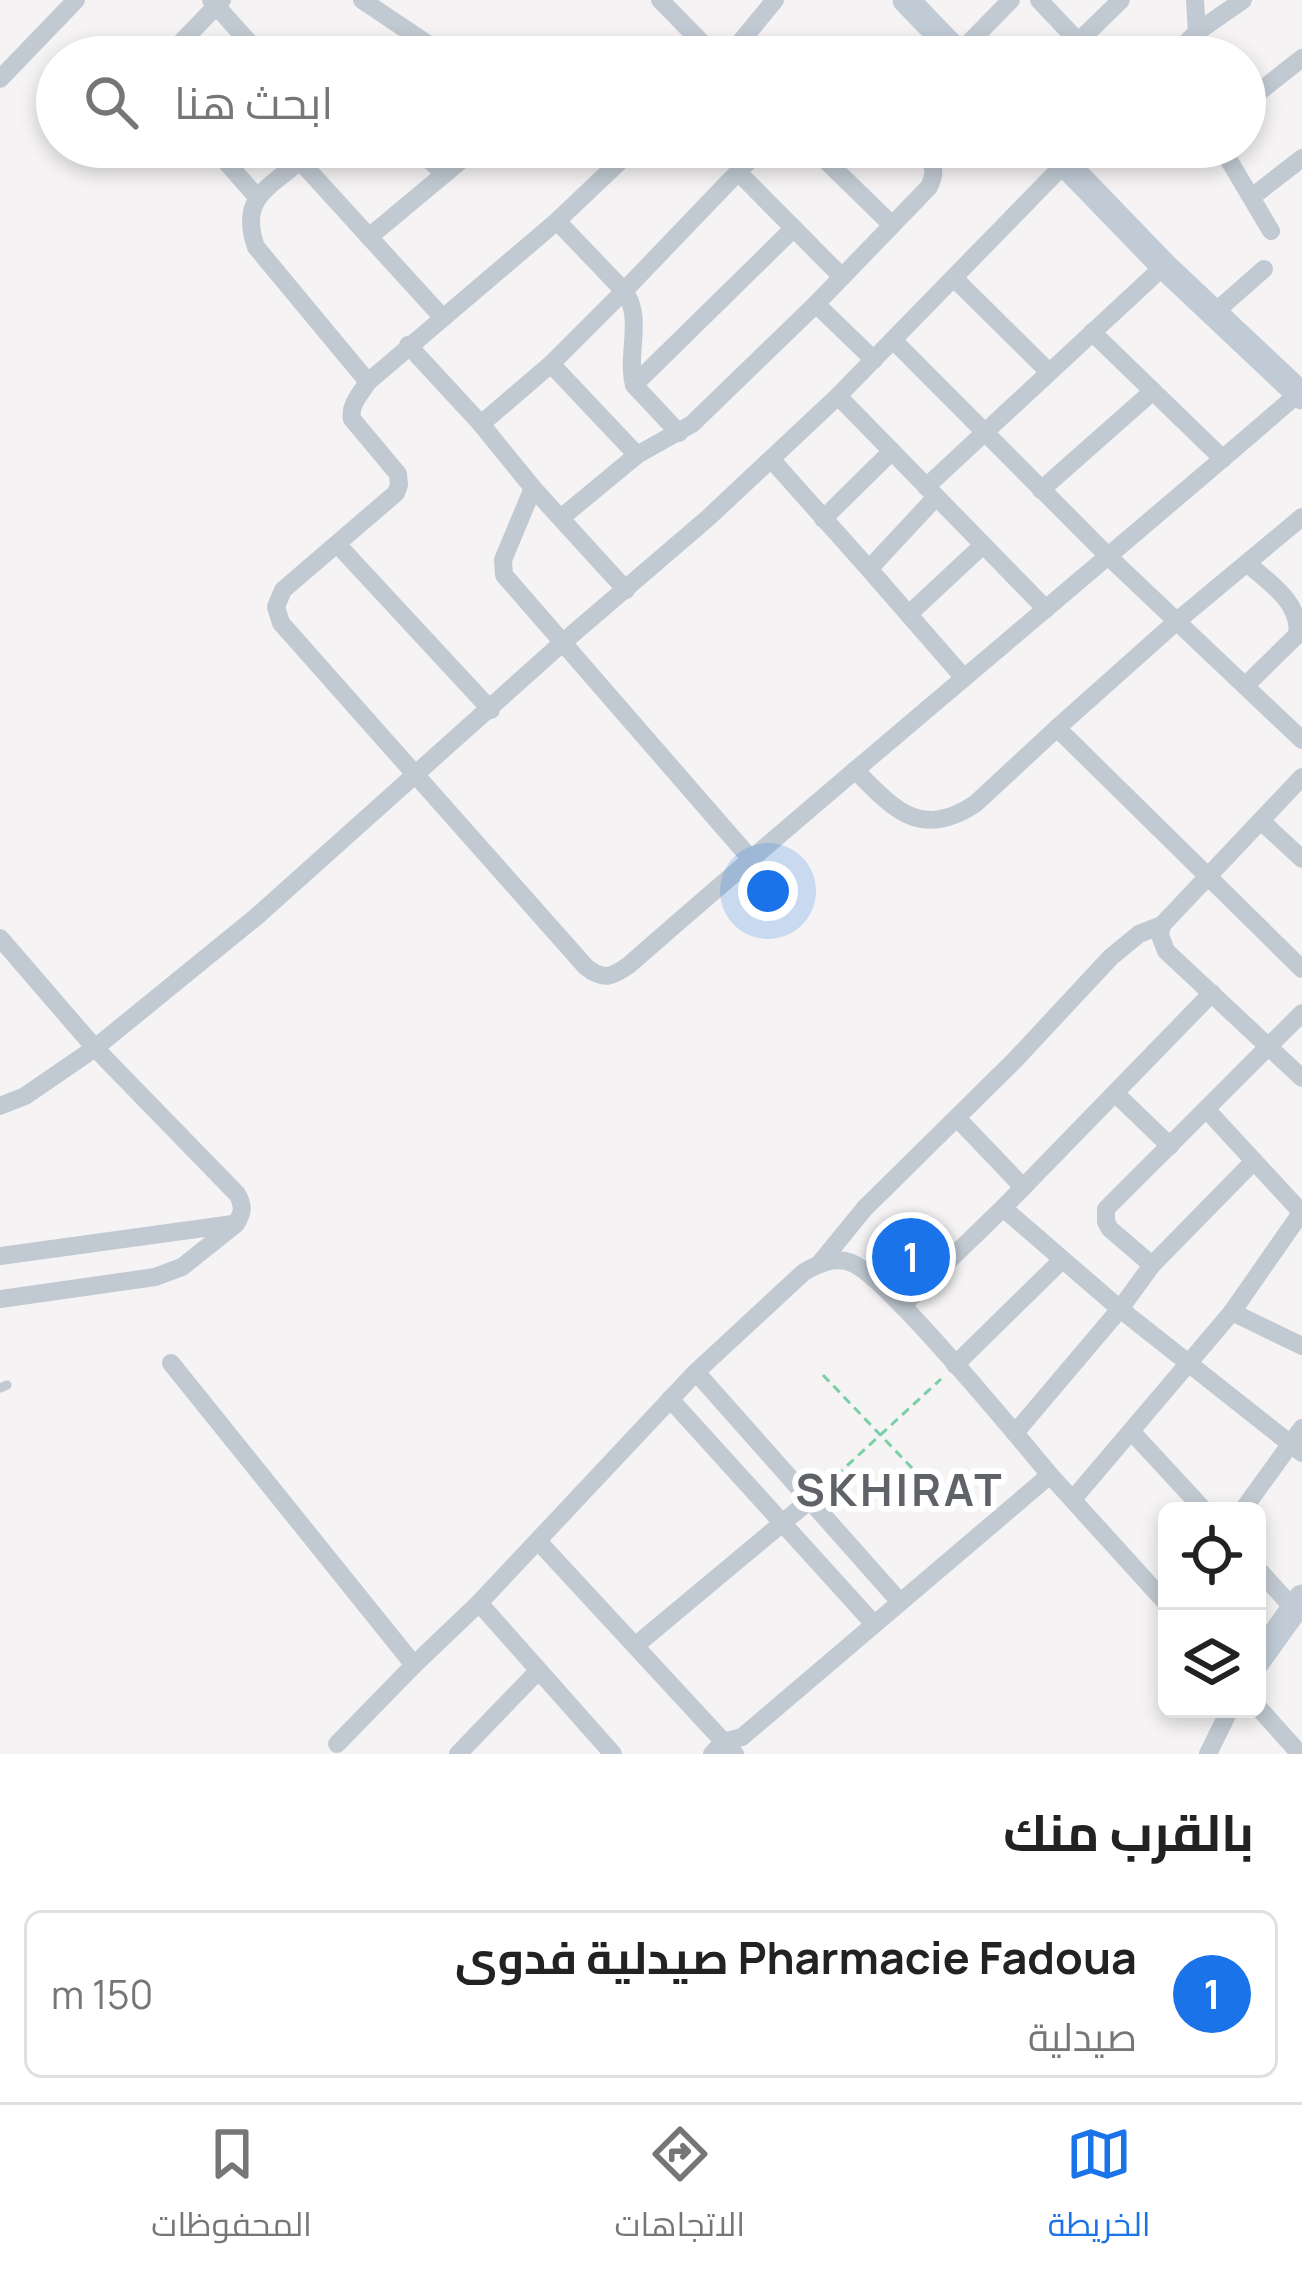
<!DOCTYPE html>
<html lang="ar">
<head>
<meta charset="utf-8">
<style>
  body { margin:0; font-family:Manrope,Cairo,sans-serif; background:#f2f2f2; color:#222; direction:rtl }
  .controls { position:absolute; right:36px; bottom:36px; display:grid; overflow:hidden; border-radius:18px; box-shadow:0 6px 18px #0003 }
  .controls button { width:108px; height:108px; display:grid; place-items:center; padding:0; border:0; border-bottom:3px solid #e0e0e0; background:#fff; color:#222; font:60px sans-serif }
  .you { position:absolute; left:768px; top:891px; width:42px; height:42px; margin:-30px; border:9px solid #fff; border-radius:50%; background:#1a73e8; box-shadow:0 0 0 18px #1a73e833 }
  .badge { display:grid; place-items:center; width:78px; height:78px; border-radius:50%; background:#1a73e8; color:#fff; font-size:39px; font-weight:700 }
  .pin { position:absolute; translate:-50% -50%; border:6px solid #fff; box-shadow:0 3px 12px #0006 }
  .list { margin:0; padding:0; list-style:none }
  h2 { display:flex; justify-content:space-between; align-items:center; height:156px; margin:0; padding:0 48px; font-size:51px }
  h2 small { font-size:39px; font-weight:400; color:#767676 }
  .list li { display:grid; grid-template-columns:78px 1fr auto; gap:36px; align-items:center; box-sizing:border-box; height:168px; margin:0 24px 24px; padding:0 24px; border:3px solid #e0e0e0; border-radius:18px }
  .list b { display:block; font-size:45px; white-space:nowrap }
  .list p { margin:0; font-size:39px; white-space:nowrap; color:#767676 }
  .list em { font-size:39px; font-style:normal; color:#767676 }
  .icon { flex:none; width:66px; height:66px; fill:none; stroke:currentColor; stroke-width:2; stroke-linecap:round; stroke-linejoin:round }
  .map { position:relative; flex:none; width:1302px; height:1754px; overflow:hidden; direction:ltr }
  .search { position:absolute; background:#fff; box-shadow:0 6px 18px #0003; left:36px; right:36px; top:36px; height:132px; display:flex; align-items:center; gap:30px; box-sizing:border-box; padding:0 42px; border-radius:66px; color:#767676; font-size:45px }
  .sheet { height:348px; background:#fff }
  nav { display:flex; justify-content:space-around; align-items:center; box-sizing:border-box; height:168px; border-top:3px solid #e0e0e0; background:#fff; font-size:33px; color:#767676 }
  nav a { display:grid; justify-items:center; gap:6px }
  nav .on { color:#1a73e8 }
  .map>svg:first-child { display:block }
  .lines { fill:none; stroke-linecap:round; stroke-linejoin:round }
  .path { stroke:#7ad0a6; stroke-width:3; stroke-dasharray:9 6; stroke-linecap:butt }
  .lane { stroke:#c1cad2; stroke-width:9 }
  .street { stroke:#c1cad2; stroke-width:18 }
  .secondary { stroke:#c1cbd6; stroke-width:27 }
  .labels { text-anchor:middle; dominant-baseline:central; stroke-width:12; stroke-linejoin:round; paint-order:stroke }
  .district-label { font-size:45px; font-weight:bold; letter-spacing:3px; fill:#5f6368; stroke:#fff }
</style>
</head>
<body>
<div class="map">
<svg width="1302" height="1754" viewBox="0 0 1302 1754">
  <rect width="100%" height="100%" fill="#f5f3f3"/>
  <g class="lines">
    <g class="path">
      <path d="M 823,1375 L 912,1468"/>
      <path d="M 825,1486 L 941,1379"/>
    </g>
    <path class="lane" d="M 0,1388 L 7,1385"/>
    <g class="street">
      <path d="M 211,0 L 262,57"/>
      <path d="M 362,0 L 447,57"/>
      <path d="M 660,0 L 716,57"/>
      <path d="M 1039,0 L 1093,57"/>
      <path d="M 1078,42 L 1121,0"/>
      <path d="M 958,54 L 1011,0"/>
      <path d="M 167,57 L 222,0"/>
      <path d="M 728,57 L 775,0"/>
      <path d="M 1172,57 L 1197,32 L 1195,0"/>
      <path d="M 1201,57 L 1197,32 L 1243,0"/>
      <path d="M 0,79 L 76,0"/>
      <path d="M 1245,103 L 1302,58"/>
      <path d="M 213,147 L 257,197"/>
      <path d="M 313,147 L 300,161 L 443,318"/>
      <path d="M 414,147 L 444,173"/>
      <path d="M 635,147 L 557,221 L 368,382 C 361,393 349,405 352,419 L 398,474 L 399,485 L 396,493 L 283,590 L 276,607 L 281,623 L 586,967 C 604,981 612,977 629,965 C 850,771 1077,585 1299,393"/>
      <path d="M 812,147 L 892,225"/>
      <path d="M 1221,147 L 1271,231"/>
      <path d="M 300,161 C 267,189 239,199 256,247 L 368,382"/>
      <path d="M 738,172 L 842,277"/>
      <path d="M 1252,197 L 1302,158"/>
      <path d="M 369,237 L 477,147"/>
      <path d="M 954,278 L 1049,372"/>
      <path d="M 1214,313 L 1264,269"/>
      <path d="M 1092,332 L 1223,459"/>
      <path d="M 893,340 L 1109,557 L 1302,740"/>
      <path d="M 408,345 L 481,424 L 533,488 L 626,590"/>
      <path d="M 874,360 L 816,304 L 929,187 C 938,169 932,160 919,147"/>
      <path d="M 551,364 L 637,455 L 562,517"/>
      <path d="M 634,385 C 626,354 644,317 624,291 L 762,147"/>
      <path d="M 838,396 L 1046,609"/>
      <path d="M 481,424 L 551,364 L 624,291 L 557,221"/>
      <path d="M 679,433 L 634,385 L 794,228"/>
      <path d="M 637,455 L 692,424 L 816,304"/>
      <path d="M 771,459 L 869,569 L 936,497"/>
      <path d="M 926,487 L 1164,266"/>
      <path d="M 533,488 L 503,560 L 504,575 L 750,858"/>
      <path d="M 1041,490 L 1153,391"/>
      <path d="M 1302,517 L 1177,621 L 1057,728 L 1302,969"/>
      <path d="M 823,519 L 892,451"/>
      <path d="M 338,545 L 491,710"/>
      <path d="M 869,569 L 964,678"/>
      <path d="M 909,614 L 983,545"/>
      <path d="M 1245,686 L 1297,635 C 1302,603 1268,582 1247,563"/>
      <path d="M 855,770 C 894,809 920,840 975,804 L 1057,728"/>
      <path d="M 1302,777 L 1162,925 L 1160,935 L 1166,951 L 1302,1078"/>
      <path d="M 1261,821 L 1302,859"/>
      <path d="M 0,938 L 95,1048 L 237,1194 C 244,1206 243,1212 236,1224 L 182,1267 L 155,1277 L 0,1299"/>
      <path d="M 1115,1093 L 1170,1146"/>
      <path d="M 0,1106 L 25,1096 L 95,1048 L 256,917 L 561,644 L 708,518 L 838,396 L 1081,147"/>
      <path d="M 1206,1109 L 1302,1213"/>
      <path d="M 957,1118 L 1023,1187"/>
      <path d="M 1003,1208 L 1212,993"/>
      <path d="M 0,1256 L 233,1224"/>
      <path d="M 820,1263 L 865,1208 L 1014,1061 L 1111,957 L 1139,934 L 1162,925"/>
      <path d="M 1152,1265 L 1110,1229 L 1106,1222 L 1106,1209 L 1302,1013"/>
      <path d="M 902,1306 L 1003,1208 L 1120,1309 L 1302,1453"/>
      <path d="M 1232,1312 L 1301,1213"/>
      <path d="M 171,1363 L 414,1665"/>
      <path d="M 955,1365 L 1062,1260"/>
      <path d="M 696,1372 L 900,1602"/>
      <path d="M 670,1399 L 874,1624"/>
      <path d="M 1131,1431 L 1205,1511"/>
      <path d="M 1050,1475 L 1167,1604"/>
      <path d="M 1074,1498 L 1232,1312 L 1302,1346"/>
      <path d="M 1242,1511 L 1302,1428"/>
      <path d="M 538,1541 L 735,1754"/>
      <path d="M 1257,1568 L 1295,1610"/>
      <path d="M 479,1603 L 613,1754"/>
      <path d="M 635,1646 L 810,1500"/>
      <path d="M 1257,1706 L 1300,1754"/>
      <path d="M 337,1744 L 414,1665 L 479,1603 L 696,1372 L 804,1272 C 818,1264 833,1257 849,1262 C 880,1270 988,1402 1015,1433 L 1120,1309 L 1152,1265 L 1254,1161"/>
      <path d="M 458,1754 L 538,1671"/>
      <path d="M 712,1754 L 723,1742 L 742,1737 L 1050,1475 L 1015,1433"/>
      <path d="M 1208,1754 L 1230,1709"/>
    </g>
    <g class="secondary">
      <path d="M 906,0 L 961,57"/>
      <path d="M 1049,147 L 1164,266 L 1302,396"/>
      <path d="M 1257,1661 L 1302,1598"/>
    </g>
  </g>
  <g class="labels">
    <g class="district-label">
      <text x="900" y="1489">SKHIRAT</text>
    </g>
  </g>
</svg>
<div class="controls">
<button><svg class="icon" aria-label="locate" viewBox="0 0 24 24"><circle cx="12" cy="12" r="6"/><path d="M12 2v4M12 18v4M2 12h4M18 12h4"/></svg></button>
<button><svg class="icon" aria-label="layers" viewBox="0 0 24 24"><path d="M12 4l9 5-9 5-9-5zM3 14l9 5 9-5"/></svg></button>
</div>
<div class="you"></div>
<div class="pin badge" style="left:911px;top:1257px">1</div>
<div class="search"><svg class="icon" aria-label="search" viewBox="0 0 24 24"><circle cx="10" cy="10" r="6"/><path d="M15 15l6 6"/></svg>ابحث هنا</div>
</div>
<section class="sheet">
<h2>بالقرب منك<small></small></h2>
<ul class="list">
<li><span class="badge">1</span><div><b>Pharmacie Fadoua صيدلية فدوى</b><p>صيدلية</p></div><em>150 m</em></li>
</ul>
</section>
<nav>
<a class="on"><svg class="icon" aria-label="map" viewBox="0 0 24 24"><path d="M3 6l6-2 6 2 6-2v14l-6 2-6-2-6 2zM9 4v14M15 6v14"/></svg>الخريطة</a>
<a><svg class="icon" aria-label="directions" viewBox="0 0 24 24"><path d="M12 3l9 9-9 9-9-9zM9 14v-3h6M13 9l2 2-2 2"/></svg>الاتجاهات</a>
<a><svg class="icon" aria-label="saved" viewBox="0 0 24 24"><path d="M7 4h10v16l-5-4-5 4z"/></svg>المحفوظات</a>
</nav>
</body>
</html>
